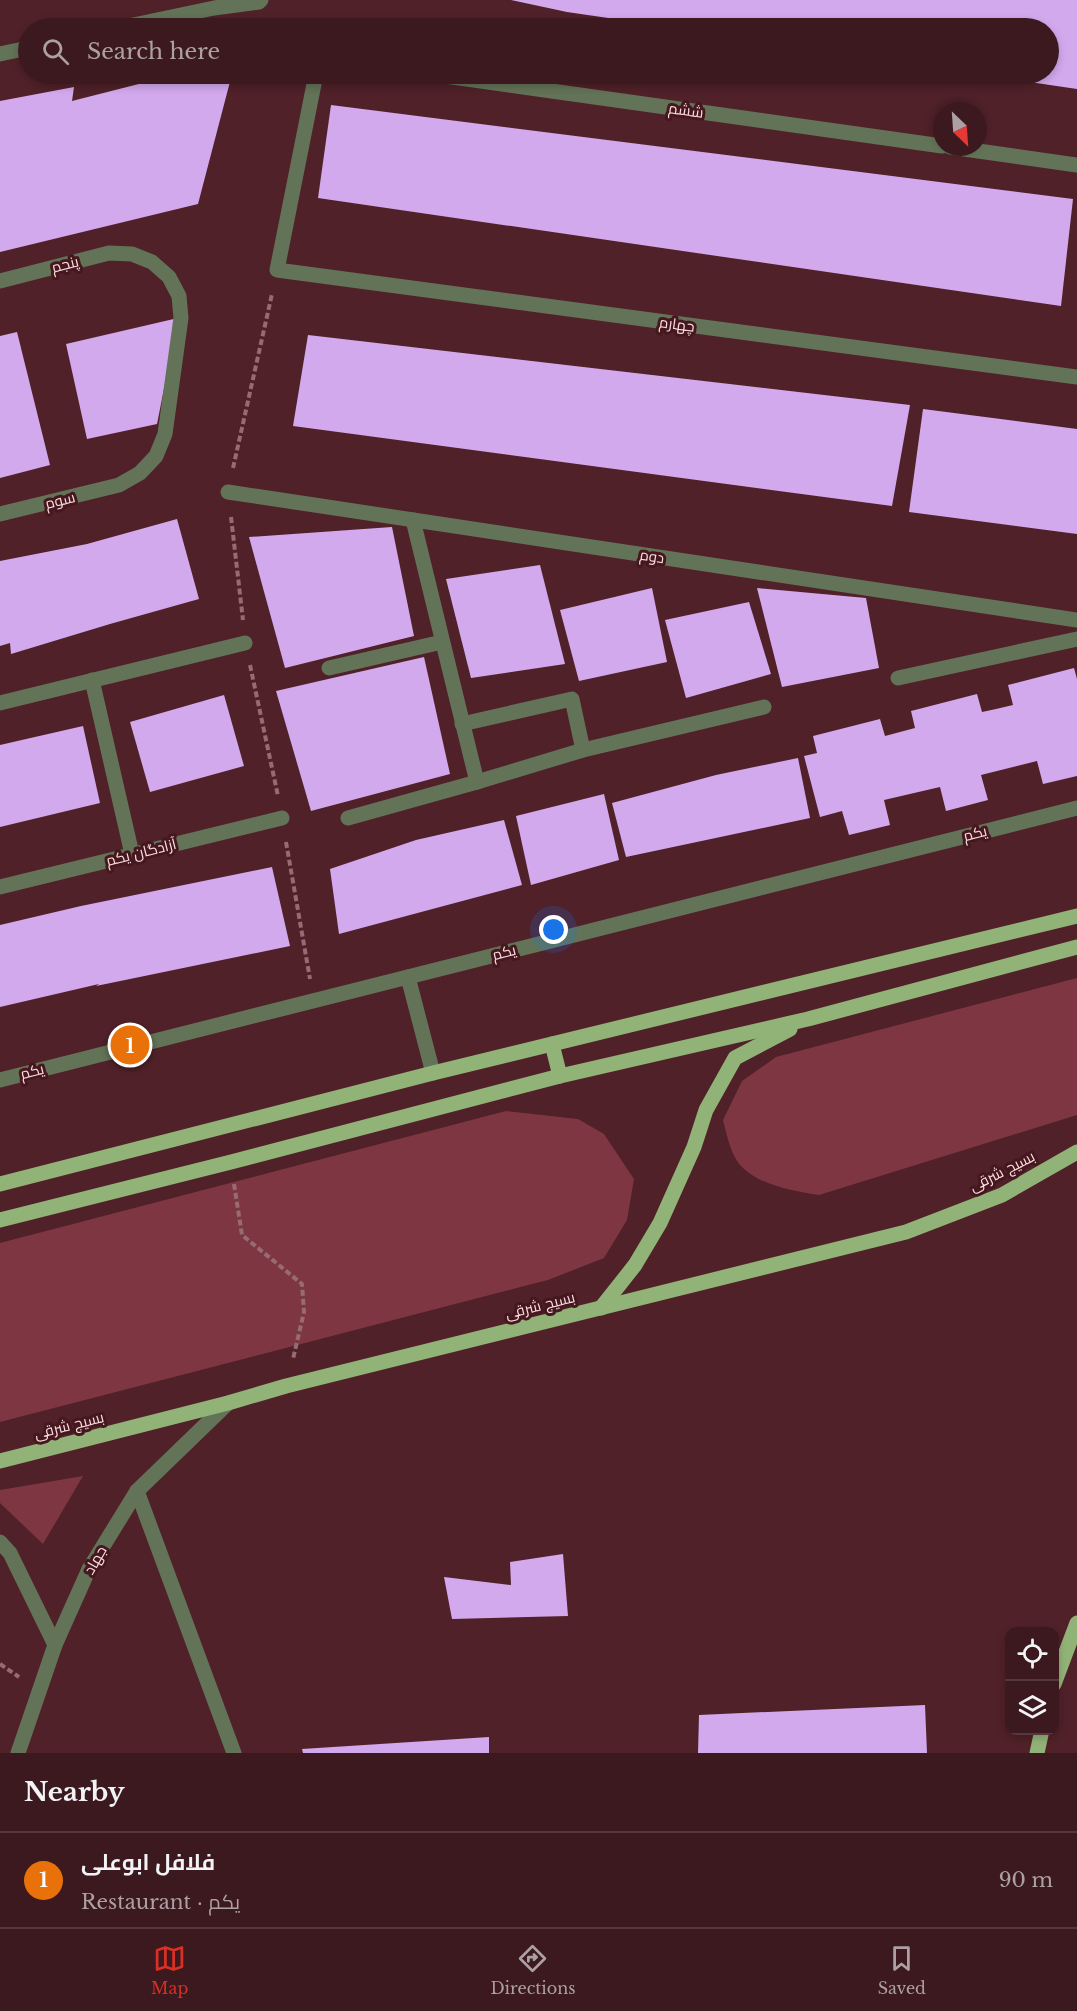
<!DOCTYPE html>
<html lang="en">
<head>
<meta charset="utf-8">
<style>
  body { margin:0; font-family:"Libre Baskerville",Cairo,serif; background:#432227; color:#f1f3f6 }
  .controls { position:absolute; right:18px; bottom:18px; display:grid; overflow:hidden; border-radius:12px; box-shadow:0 3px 9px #0003 }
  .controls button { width:54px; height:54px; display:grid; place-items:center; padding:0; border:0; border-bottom:2px solid #55383c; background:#3c191e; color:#f1f3f6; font:30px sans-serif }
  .compass { position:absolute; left:933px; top:102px; width:54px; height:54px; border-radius:50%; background:#3c191e; box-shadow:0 3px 9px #0003; rotate:155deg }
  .you { position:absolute; left:554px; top:930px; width:21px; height:21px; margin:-15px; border:4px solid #fff; border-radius:50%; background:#1a73e8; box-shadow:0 0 0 9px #1a73e833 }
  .badge { display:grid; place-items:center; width:39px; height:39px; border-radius:50%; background:#d93025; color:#fff; font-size:20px; font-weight:700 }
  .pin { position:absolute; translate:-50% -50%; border:3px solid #fff; box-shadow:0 2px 6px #0006 }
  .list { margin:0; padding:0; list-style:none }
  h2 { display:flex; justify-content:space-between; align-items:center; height:78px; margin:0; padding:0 24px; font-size:26px }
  h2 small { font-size:20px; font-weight:400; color:#aca0a4 }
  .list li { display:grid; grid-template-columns:39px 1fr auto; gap:18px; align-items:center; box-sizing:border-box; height:96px; padding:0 24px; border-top:2px solid #55383c }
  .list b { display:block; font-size:22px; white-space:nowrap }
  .list p { margin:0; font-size:20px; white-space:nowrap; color:#aca0a4 }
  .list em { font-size:20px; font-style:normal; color:#aca0a4 }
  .icon { flex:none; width:33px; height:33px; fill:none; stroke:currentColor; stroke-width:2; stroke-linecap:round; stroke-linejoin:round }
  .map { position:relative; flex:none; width:1077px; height:1753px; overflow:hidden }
  .search { position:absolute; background:#3c191e; box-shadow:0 3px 9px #0003; left:18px; right:18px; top:18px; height:66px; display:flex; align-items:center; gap:15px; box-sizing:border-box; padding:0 21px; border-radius:33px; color:#aca0a4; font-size:22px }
  .sheet { height:174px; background:#3c191e }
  nav { display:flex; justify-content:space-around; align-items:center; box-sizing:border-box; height:84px; border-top:2px solid #55383c; background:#3c191e; font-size:16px; color:#aca0a4 }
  nav a { display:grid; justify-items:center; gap:3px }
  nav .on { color:#d93025 }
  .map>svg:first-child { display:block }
  .green { fill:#7e3642 }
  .building { fill:#d3a9ee }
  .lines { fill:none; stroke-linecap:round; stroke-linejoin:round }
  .path { stroke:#966c72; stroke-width:4; stroke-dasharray:6 3; stroke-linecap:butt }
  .minor { stroke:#637357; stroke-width:15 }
  .major { stroke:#92b378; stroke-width:15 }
  .labels { text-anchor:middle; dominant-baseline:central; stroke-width:6; stroke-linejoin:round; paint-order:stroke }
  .street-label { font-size:15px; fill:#fedde0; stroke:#45171f }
</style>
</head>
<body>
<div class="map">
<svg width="1077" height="1753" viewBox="0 0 1077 1753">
  <rect width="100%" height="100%" fill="#502128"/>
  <g class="green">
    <path d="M 1077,978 L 1077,1115 L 819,1195 C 794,1191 762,1186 743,1168 C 731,1157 727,1135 723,1120 L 742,1081 L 776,1057 Z"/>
    <path d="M 506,1111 L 578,1119 L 604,1134 L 634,1179 L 627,1220 L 604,1258 L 548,1280 L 0,1422 L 0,1243 Z"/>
    <path d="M 83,1476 L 43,1544 L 0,1503 L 0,1490 Z"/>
  </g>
  <g class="building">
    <path d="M 511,0 L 1077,0 L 1077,89 L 982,75 L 1048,74 L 1048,28 L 677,28 L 567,12 Z"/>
    <path d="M 178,74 L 232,74 L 198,204 L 0,252 L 0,101 L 74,87 L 72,101 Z"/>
    <path d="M 331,105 L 1073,199 L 1061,306 L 318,198 Z"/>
    <path d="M 178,318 L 157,424 L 87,439 L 66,344 Z"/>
    <path d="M 17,332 L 50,465 L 0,478 L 0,336 Z"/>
    <path d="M 308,335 L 910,405 L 892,506 L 293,426 Z"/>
    <path d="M 923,409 L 1077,429 L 1077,534 L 909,512 Z"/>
    <path d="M 177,519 L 199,599 L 110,624 L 11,654 L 10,643 L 0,646 L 0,561 L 87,544 Z"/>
    <path d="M 392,527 L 414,636 L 285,668 L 249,537 Z"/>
    <path d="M 540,565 L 565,664 L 471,678 L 446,579 Z"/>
    <path d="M 652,588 L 667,662 L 579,681 L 560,610 Z"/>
    <path d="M 757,588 L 866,598 L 879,668 L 782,687 Z"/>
    <path d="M 749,602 L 771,674 L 686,698 L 665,620 Z"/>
    <path d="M 424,657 L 450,774 L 311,811 L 276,691 Z"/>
    <path d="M 1074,668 L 1077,679 L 1077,776 L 1043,784 L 1037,761 L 981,775 L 988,800 L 946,811 L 940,787 L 884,800 L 890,825 L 849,835 L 842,811 L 820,817 L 804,756 L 817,753 L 813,736 L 880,719 L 885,736 L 915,728 L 911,711 L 977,694 L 982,712 L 996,709 L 1013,705 L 1008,685 Z"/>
    <path d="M 224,695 L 244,766 L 150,792 L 130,722 Z"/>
    <path d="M 83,726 L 100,803 L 0,827 L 0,745 Z"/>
    <path d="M 798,758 L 810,818 L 626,857 L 612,803 L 716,775 Z"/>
    <path d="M 604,794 L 619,860 L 531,885 L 516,816 Z"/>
    <path d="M 504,820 L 522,885 L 339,934 L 330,869 L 416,840 Z"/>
    <path d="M 272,867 L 290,946 L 96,986 L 99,984 L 0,1007 L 0,925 L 81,906 Z"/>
    <path d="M 563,1554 L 568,1616 L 452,1619 L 444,1577 L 511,1585 L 510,1562 Z"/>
    <path d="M 925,1705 L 927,1753 L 698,1753 L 699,1715 Z"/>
    <path d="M 489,1737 L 489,1753 L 303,1753 L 302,1749 Z"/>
  </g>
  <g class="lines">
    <g class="path">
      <path d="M 233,468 L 272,294"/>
      <path d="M 231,517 L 243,620"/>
      <path d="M 250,665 L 278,796"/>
      <path d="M 286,842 L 310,979"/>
      <path d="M 234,1184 L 242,1235 L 302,1284 L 304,1312 L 293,1359"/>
      <path d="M 0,1664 L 19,1677"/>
    </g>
    <g class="minor">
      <path d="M 119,28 L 214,8 L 259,2 L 261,0"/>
      <path d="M 0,54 L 28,48"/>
      <path d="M 316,74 L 277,270 L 1077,377"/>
      <path d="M 431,74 L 942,146"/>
      <path d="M 950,147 L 1077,165"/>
      <path d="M 0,281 L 109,253 L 132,254 L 152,262 L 169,277 L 179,296 L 181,318 L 165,434 L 156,456 L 140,473 L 119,485 L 0,514"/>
      <path d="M 228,492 L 1077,620"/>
      <path d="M 329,668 L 442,642"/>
      <path d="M 898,678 L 1077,639"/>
      <path d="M 92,680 L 132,854"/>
      <path d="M 0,703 L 245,643"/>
      <path d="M 462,724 L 572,699 L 583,750"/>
      <path d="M 477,782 L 583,750 L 764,707"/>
      <path d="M 348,818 L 477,782 L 413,520"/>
      <path d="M 0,887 L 282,818"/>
      <path d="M 408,977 L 433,1073"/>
      <path d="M 0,1080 L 1077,808"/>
      <path d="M 137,1491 L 234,1753"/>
      <path d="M 0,1542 L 10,1553 L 55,1645"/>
      <path d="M 18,1753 L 55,1645 L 89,1569 L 137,1491 L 228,1403"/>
    </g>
    <g class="major">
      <path d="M 552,1044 L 560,1076"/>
      <path d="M 0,1184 L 433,1073 L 1077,916"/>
      <path d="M 0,1220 L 231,1162 L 560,1076 L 808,1019 L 1077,947"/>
      <path d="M 601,1308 L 635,1265 L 660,1223 L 694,1147 L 706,1110 L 735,1058 L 790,1029"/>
      <path d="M 0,1461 L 228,1403 L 286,1386 L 906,1232 L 1002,1195 L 1077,1152"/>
      <path d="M 1054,1684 L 1077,1623"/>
      <path d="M 1037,1753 L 1042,1730"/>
    </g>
  </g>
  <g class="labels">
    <g class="street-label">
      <text transform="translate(686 110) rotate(8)">ششم</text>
      <text transform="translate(65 264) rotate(-14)">پنجم</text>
      <text transform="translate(677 324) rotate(8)">چهارم</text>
      <text transform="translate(60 500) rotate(-14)">سوم</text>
      <text transform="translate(652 556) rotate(9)">دوم</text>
      <text transform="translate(975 833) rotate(-14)">یکم</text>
      <text transform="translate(141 852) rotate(-14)">آزادگان یکم</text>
      <text transform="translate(504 952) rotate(-14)">یکم</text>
      <text transform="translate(32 1071) rotate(-14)">یکم</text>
      <text transform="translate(1002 1171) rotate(-27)">بسیج شرقی</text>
      <text transform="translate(540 1305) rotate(-14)">بسیج شرقی</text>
      <text transform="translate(69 1425) rotate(-14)">بسیج شرقی</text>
      <text transform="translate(95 1560) rotate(-60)">جهاد</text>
    </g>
  </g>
</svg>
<div class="controls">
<button><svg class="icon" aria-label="locate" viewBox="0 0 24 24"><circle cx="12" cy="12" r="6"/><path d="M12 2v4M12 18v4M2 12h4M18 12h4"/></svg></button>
<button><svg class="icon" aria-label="layers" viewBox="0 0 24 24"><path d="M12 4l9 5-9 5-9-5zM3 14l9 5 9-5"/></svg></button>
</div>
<svg class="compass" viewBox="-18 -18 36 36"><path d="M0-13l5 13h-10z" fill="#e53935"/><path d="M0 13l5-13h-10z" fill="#aca0a4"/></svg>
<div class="you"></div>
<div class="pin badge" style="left:130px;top:1045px;background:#e8710a">1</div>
<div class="search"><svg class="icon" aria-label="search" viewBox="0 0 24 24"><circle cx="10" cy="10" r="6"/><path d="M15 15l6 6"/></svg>Search here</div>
</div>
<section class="sheet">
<h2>Nearby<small></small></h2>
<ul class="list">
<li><span class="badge" style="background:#e8710a">1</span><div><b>فلافل ابوعلی</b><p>Restaurant · یکم</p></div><em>90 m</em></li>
</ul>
</section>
<nav>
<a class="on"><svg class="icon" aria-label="map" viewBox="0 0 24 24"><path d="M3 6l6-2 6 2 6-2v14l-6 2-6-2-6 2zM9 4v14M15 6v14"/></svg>Map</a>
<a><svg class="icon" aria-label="directions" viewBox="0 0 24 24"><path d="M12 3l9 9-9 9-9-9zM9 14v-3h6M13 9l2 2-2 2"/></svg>Directions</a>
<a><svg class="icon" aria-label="saved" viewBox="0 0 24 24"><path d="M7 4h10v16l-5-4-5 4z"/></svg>Saved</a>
</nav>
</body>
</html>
